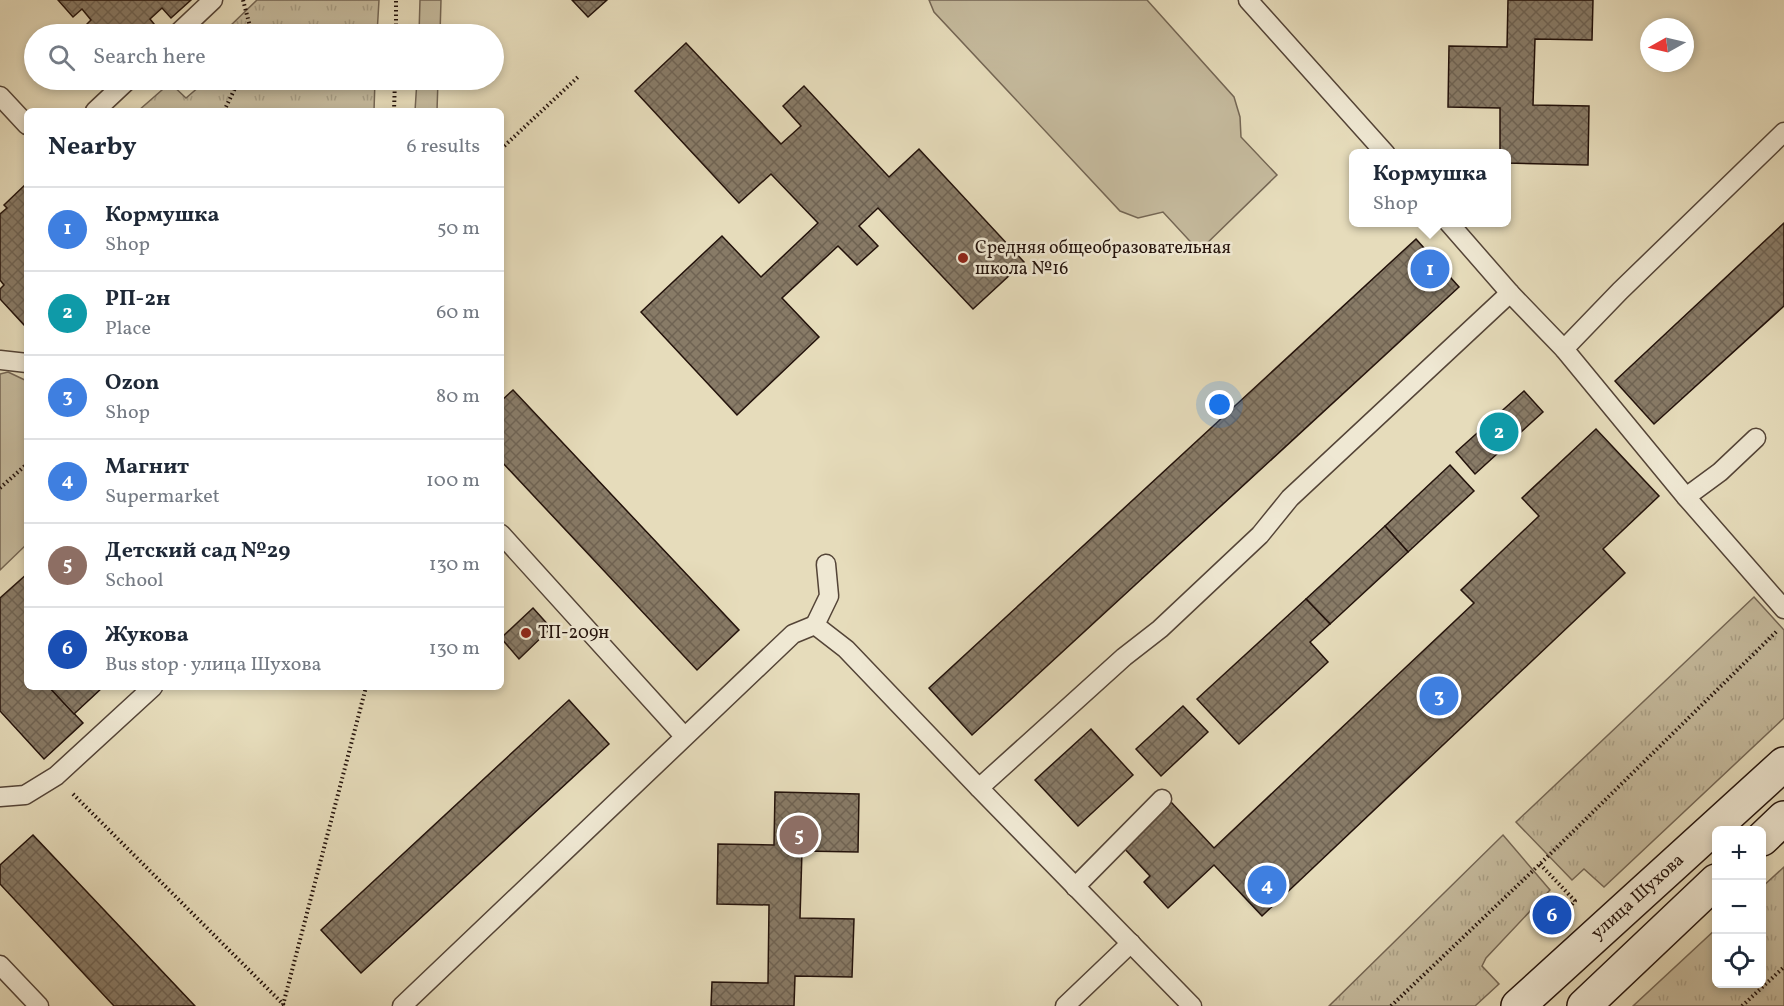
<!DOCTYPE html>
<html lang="en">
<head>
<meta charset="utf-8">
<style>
  body { margin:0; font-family:Vollkorn,serif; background:#f6f6f7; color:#1f2937 }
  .controls { position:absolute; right:18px; bottom:18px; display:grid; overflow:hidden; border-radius:9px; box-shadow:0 3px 9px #0003 }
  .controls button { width:54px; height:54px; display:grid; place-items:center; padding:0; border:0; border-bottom:2px solid #e0e1e3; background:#fff; color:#1f2937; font:30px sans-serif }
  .compass { position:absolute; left:1640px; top:18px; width:54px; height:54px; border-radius:50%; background:#fff; box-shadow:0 3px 9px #0003; rotate:262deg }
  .you { position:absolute; left:1220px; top:405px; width:21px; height:21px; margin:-15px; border:4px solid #fff; border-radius:50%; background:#1a73e8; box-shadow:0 0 0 9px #1a73e833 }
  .badge { display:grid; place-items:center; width:39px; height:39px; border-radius:50%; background:#8f2418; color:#fff; font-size:20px; font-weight:700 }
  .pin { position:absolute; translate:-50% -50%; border:3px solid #fff; box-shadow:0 2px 6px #0006 }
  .popup { position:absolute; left:1349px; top:149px; width:162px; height:78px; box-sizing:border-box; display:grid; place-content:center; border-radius:9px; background:#fff; filter:drop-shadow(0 2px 4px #0005); font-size:20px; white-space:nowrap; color:#747a83 }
  .popup b { font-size:22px; color:#1f2937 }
  .popup::after { content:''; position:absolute; left:50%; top:100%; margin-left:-12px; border:12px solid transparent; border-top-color:#fff }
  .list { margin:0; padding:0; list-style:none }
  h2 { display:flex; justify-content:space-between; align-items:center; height:78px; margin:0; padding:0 24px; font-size:26px }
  h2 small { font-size:20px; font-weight:400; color:#747a83 }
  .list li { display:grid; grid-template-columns:39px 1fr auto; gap:18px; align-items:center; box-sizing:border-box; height:84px; padding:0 24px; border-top:2px solid #e0e1e3 }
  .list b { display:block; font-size:22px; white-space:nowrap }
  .list p { margin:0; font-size:20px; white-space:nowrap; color:#747a83 }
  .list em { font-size:20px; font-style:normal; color:#747a83 }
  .icon { flex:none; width:33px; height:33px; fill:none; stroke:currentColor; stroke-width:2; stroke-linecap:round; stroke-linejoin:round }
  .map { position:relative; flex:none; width:1784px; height:1006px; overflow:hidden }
  .search { position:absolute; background:#fff; box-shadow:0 3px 9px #0003; left:24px; top:24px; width:480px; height:66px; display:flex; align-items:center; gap:15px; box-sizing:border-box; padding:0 21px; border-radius:33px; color:#747a83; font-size:22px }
  .panel { position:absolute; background:#fff; box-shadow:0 3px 9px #0003; left:24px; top:108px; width:480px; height:582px; border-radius:9px }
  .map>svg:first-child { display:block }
  .grass { fill:url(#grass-tufts); stroke:#746654; stroke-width:1.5 }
  .park { fill:#c5ba9d; stroke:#746654; stroke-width:1.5 }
  .building { fill:url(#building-cross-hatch); stroke:#23120b; stroke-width:1.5 }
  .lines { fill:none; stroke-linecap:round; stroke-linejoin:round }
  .service-casing { stroke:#544437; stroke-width:21 }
  .secondary-casing { stroke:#23120b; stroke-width:36 }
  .path { stroke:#23120b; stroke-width:4; stroke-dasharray:1.5 3; stroke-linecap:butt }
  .service { stroke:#efe8d3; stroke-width:18 }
  .secondary { stroke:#efe8d3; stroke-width:33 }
  .poi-dot { fill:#8f2418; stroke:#efe8d3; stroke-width:2 }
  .labels { text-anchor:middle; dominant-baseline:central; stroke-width:5; stroke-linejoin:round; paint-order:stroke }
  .poi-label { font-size:18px; fill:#23120b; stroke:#efe8d3; text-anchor:start }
  .street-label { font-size:18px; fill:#23120b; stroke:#efe8d3 }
</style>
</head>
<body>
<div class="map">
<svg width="1784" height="1006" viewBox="0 0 1784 1006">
  <defs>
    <pattern id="grass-tufts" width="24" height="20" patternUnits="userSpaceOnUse" patternTransform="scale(1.5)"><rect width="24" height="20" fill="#c5ba9d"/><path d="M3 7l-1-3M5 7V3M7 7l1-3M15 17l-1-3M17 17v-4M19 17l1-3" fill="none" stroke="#a99f86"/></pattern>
    <pattern id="building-cross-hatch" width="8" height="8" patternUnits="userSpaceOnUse" patternTransform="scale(1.5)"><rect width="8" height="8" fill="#887b67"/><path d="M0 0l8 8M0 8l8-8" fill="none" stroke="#6f6353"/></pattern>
  </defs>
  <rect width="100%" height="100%" fill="#e6dcbb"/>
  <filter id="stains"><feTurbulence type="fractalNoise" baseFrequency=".00333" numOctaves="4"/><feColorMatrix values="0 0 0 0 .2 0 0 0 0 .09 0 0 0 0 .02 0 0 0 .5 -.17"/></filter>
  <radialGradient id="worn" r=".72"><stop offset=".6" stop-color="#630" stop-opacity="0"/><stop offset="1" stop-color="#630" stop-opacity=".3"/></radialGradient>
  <g class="grass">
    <path d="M 257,0 L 379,0 L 377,34 L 234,34 L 228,28 Z"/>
    <path d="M 207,80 L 375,80 L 374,111 L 138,111 L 170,83 L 186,98 Z"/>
    <path d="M 1754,597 L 1784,630 L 1784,718 L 1604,887 L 1584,869 L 1572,880 L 1516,822 Z"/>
    <path d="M 1503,835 L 1550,890 L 1486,958 L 1482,966 L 1499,984 L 1475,1006 L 1329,1006 Z"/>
    <path d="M 1784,867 L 1784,1006 L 1633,1006 L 1716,929 L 1716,984 L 1762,984 L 1762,887 Z"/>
  </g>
  <g class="park">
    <path d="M 420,0 L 441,0 L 440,34 L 419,34 Z"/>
    <path d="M 929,0 L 1147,0 L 1234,97 L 1240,117 L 1241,137 L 1277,175 L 1199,251 L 1163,212 L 1138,218 L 1120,211 L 934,12 Z"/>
    <path d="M 417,80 L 438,80 L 437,111 L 415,111 Z"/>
    <path d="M 8,372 L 27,381 L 27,544 L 0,570 L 0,374 Z"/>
  </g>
  <g class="building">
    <path d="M 58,0 L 191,0 L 171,18 L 162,8 L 150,19 L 154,24 L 142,34 L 85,34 L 81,30 L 91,20 L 82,9 L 73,17 Z"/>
    <path d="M 572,0 L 607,0 L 588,17 Z"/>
    <path d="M 1508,0 L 1593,0 L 1592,40 L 1535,39 L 1533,105 L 1589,106 L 1588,165 L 1506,163 L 1506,154 L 1500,154 L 1500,108 L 1448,107 L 1449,46 L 1507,47 Z"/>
    <path d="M 686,43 L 781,144 L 801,126 L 783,106 L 804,86 L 889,177 L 919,149 L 1024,262 L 973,309 L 878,208 L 859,226 L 878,246 L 857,265 L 838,246 L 782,298 L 819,337 L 737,415 L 641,312 L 722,236 L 761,277 L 818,223 L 771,174 L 739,203 L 635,91 Z"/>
    <path d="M 27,183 L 27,325 L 25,326 L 0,299 L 0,289 L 4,285 L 0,280 L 0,214 L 7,208 L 4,205 Z"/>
    <path d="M 1784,223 L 1784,306 L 1654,424 L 1615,381 Z"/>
    <path d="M 1416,239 L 1459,287 L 972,735 L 929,688 Z"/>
    <path d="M 513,390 L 739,630 L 697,670 L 501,461 L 501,401 Z"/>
    <path d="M 1524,391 L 1543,412 L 1475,474 L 1456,452 Z"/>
    <path d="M 1596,429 L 1659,496 L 1603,549 L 1625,573 L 1262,916 L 1214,865 L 1168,908 L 1144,882 L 1150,876 L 1123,847 L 1171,802 L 1214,848 L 1474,603 L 1461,590 L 1539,516 L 1522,498 Z"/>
    <path d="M 1450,465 L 1474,491 L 1408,552 L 1385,526 Z"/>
    <path d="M 1385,526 L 1408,552 L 1330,624 L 1306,599 Z"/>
    <path d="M 27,574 L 27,687 L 49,687 L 83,723 L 44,759 L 0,711 L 0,598 Z"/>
    <path d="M 1306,599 L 1330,624 L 1310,642 L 1328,662 L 1239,744 L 1197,699 Z"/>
    <path d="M 533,608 L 551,628 L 519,659 L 501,638 Z"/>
    <path d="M 49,687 L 103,687 L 74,714 Z"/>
    <path d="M 569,700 L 609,744 L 361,973 L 321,930 Z"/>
    <path d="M 1183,706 L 1208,732 L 1161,776 L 1136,749 Z"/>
    <path d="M 1091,729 L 1133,775 L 1078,826 L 1035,780 Z"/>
    <path d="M 775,792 L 859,794 L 858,852 L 802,851 L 800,918 L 854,919 L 852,977 L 795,976 L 794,1006 L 711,1006 L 712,982 L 768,983 L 769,905 L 717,904 L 718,844 L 774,845 Z"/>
    <path d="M 33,835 L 195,1006 L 114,1006 L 0,884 L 0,865 Z"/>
  </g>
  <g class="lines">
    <defs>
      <g id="service">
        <path d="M 1248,0 L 1386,154"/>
        <path d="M 177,34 L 213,0"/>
        <path d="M 0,96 L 27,125"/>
        <path d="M 95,111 L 128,80"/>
        <path d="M 1448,222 L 1510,293 L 1564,349 L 1686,497 L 1784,609"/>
        <path d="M 1564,349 L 1620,291 L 1784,132"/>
        <path d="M 0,360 L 27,363"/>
        <path d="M 1686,497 L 1720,472 L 1756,438"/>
        <path d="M 501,534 L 684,736"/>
        <path d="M 815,625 L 829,596 L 826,564"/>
        <path d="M 979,788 L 1124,657 L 1160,629 L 1260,535 L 1290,498 L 1510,293"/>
        <path d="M 0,797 L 25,795 L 56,776 L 153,687"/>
        <path d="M 1075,887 L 1162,799"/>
        <path d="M 0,965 L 39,1006"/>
        <path d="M 402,1006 L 793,634 L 815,625 L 846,649 L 979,788 L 1192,1006"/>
        <path d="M 1065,1006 L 1131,943"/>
      </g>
      <g id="secondary">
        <path d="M 1762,839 L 1784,818"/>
        <path d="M 1518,1006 L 1784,764"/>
        <path d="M 1584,1006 L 1716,881"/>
      </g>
    </defs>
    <use href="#service" class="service-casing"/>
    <use href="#secondary" class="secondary-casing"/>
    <g class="path">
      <path d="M 243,0 L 252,34"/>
      <path d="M 396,34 L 396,0"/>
      <path d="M 224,111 L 239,80"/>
      <path d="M 394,111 L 395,80"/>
      <path d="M 501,149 L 578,77"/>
      <path d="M 0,488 L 27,464"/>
      <path d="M 73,794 L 284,1005"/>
      <path d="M 1540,864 L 1575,901 L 1543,936"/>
      <path d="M 283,1005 L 366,687"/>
      <path d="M 1391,1006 L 1540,864 L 1777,631"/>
      <path d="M 1742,1006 L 1784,967"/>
    </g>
    <use href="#service" class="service"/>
    <use href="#secondary" class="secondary"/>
  </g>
  <g class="poi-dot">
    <circle cx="963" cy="258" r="6"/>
    <circle cx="526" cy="633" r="6"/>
  </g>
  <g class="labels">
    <g class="poi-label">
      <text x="975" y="248">Средняя общеобразовательная<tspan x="975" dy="21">школа №16</tspan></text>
      <text x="538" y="633">ТП-209н</text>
    </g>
    <g class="street-label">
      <text transform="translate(1638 897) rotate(-42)">улица Шухова</text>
    </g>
  </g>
  <rect width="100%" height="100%" filter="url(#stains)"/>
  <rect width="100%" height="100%" fill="url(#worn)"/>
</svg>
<div class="controls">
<button>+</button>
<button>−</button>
<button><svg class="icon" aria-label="locate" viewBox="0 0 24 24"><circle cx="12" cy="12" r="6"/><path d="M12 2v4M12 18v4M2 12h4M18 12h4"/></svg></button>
</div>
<svg class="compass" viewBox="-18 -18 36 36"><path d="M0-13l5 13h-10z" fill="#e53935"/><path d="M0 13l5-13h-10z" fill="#747a83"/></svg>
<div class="you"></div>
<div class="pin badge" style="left:1430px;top:269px;background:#3f7fe0">1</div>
<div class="popup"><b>Кормушка</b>Shop</div>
<div class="pin badge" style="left:1499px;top:432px;background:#0f9aa8">2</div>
<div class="pin badge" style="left:1439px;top:696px;background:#3f7fe0">3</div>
<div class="pin badge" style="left:1267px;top:885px;background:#3f7fe0">4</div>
<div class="pin badge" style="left:799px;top:835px;background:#8d6e63">5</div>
<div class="pin badge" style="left:1552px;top:915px;background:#1a4fb4">6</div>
<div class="search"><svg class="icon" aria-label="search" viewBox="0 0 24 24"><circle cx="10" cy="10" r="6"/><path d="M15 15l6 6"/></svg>Search here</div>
<section class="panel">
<h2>Nearby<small>6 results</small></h2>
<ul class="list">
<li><span class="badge" style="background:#3f7fe0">1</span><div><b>Кормушка</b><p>Shop</p></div><em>50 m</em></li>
<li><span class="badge" style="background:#0f9aa8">2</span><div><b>РП-2н</b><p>Place</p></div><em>60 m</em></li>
<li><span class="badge" style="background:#3f7fe0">3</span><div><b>Ozon</b><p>Shop</p></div><em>80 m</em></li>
<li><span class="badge" style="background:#3f7fe0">4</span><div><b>Магнит</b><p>Supermarket</p></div><em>100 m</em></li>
<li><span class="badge" style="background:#8d6e63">5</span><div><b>Детский сад №29</b><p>School</p></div><em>130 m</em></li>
<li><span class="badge" style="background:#1a4fb4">6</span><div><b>Жукова</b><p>Bus stop · улица Шухова</p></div><em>130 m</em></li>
</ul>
</section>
</div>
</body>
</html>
